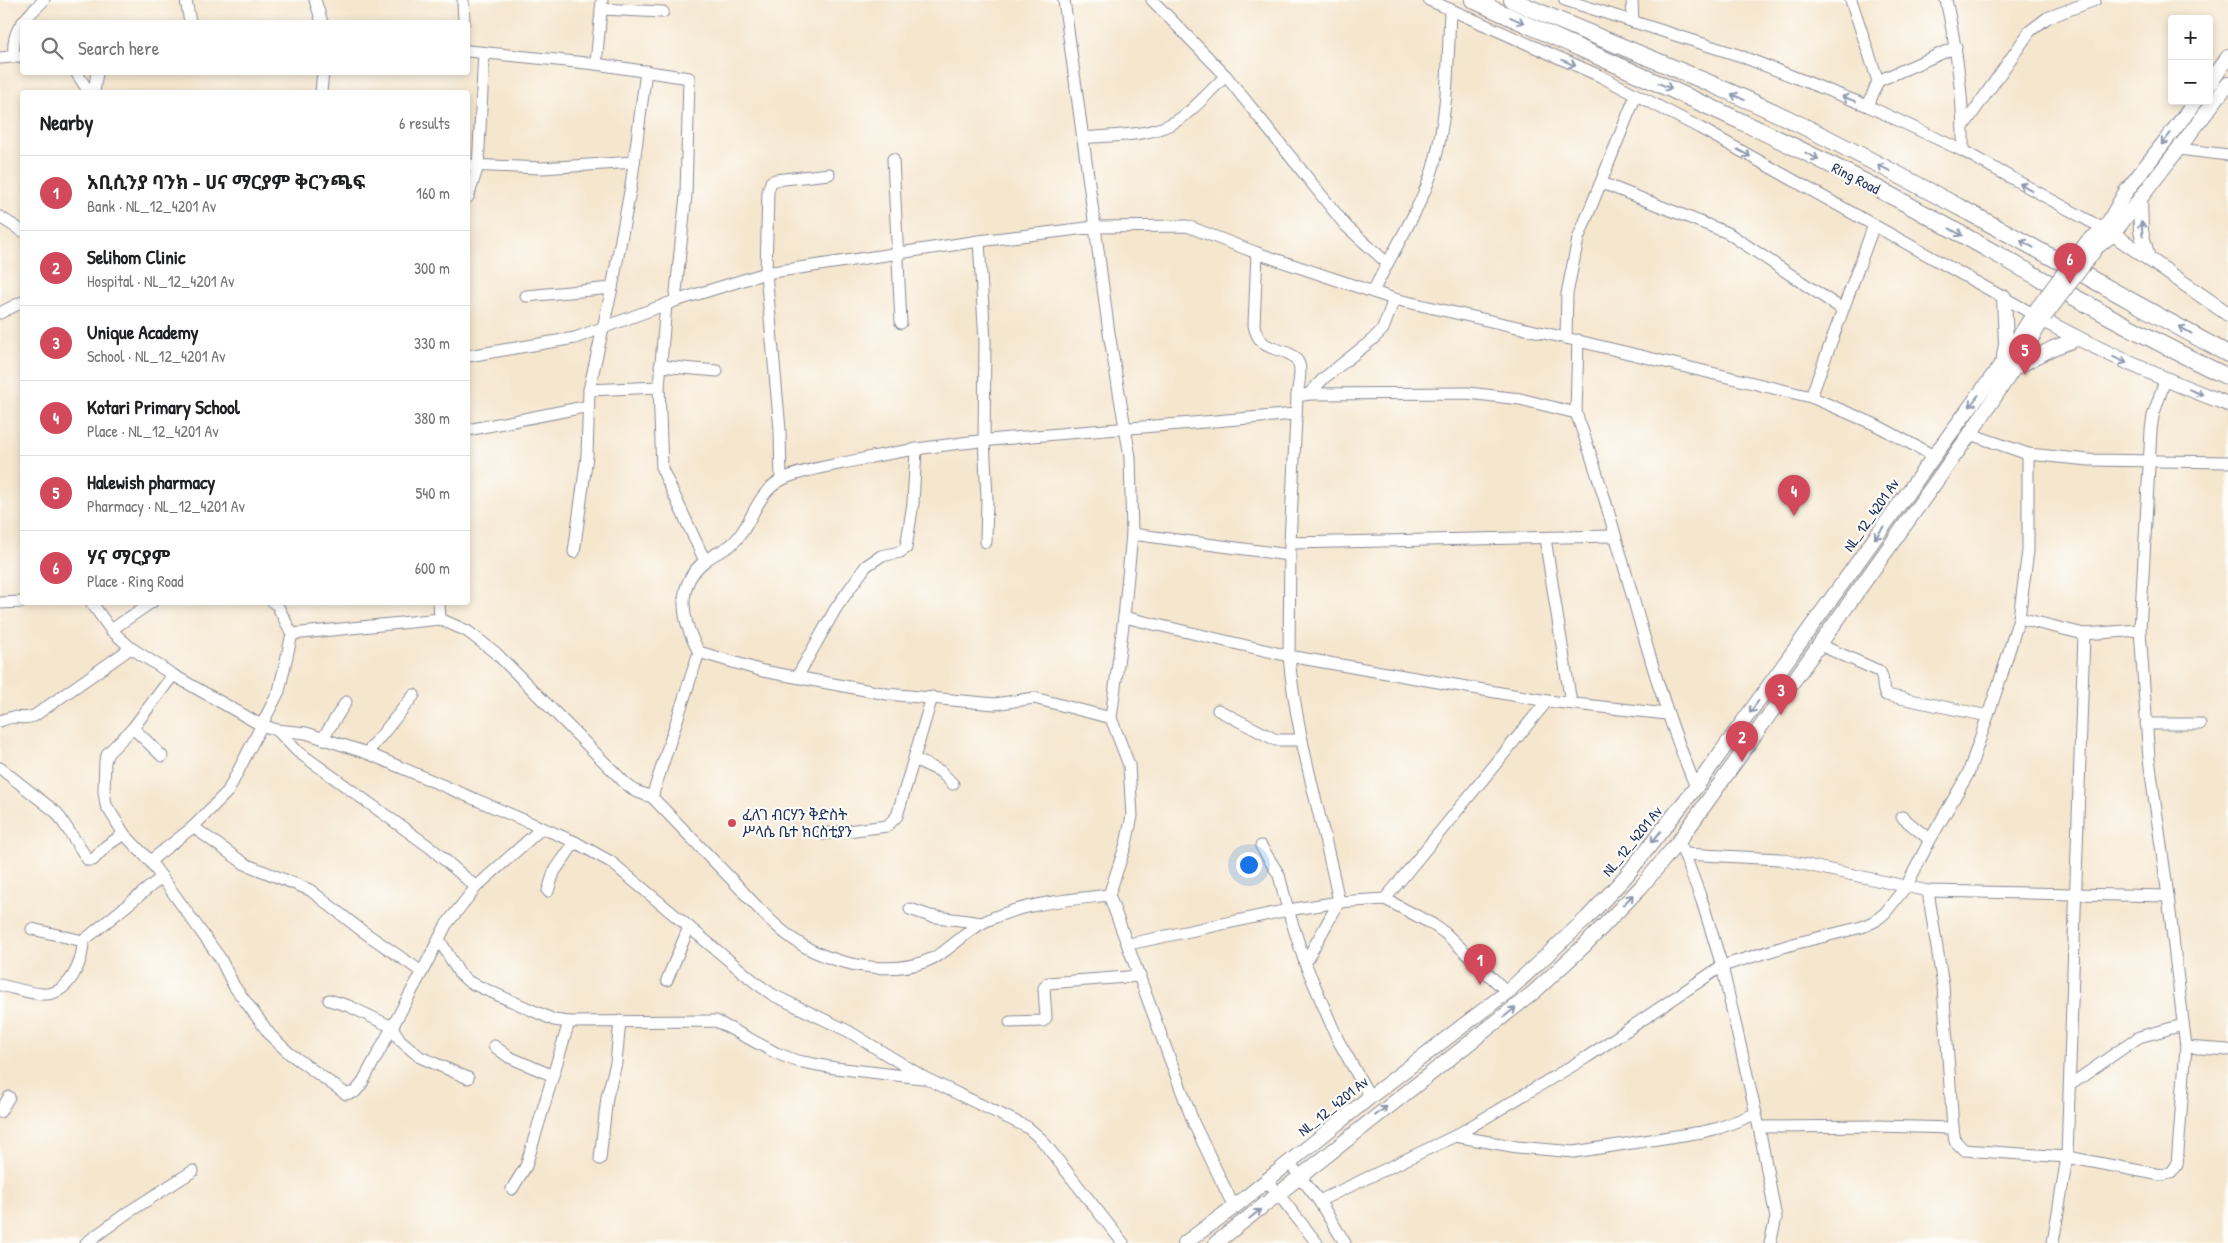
<!DOCTYPE html>
<html lang="en">
<head>
<meta charset="utf-8">
<style>
  body { margin:0; font-family:"Patrick Hand","Noto Sans Ethiopic",sans-serif; background:#f2f2f2; color:#202124 }
  .controls { position:absolute; right:15px; top:15px; display:grid; overflow:hidden; border-radius:5px; box-shadow:0 2px 8px #0003 }
  .controls button { width:45px; height:45px; display:grid; place-items:center; padding:0; border:0; border-bottom:1px solid #e0e0e0; background:#fff; color:#202124; font:25px sans-serif }
  .you { position:absolute; left:1248px; top:864px; width:18px; height:18px; margin:-12px; border:4px solid #fff; border-radius:50%; background:#1a73e8; box-shadow:0 0 0 8px #1a73e833 }
  .badge { display:grid; place-items:center; width:32px; height:32px; border-radius:50%; background:#d1495b; color:#fff; font-size:16px; font-weight:700 }
  .pin { position:absolute; translate:-50% -41px; filter:drop-shadow(0 1px 2px #0008) }
  .pin::after { content:''; position:absolute; top:26px; width:18px; height:15px; background:inherit; clip-path:polygon(0 0,100% 0,50% 100%) }
  .list { margin:0; padding:0; list-style:none }
  h2 { display:flex; justify-content:space-between; align-items:center; height:65px; margin:0; padding:0 20px; font-size:21px }
  h2 small { font-size:16px; font-weight:400; color:#757577 }
  .list li { display:grid; grid-template-columns:32px 1fr auto; gap:15px; align-items:center; box-sizing:border-box; height:75px; padding:0 20px; border-top:1px solid #e0e0e0 }
  .list b { display:block; font-size:19px; white-space:nowrap }
  .list p { margin:0; font-size:16px; white-space:nowrap; color:#757577 }
  .list em { font-size:16px; font-style:normal; color:#757577 }
  .icon { flex:none; width:28px; height:28px; fill:none; stroke:currentColor; stroke-width:2; stroke-linecap:round; stroke-linejoin:round }
  .map { position:relative; flex:none; width:2228px; height:1243px; overflow:hidden }
  .search { position:absolute; background:#fff; box-shadow:0 2px 8px #0003; left:20px; top:20px; width:450px; height:55px; display:flex; align-items:center; gap:12px; box-sizing:border-box; padding:0 18px; border-radius:5px; color:#757577; font-size:19px }
  .panel { position:absolute; background:#fff; box-shadow:0 2px 8px #0003; left:20px; top:90px; width:450px; height:515px; border-radius:5px }
  .map>svg:first-child { display:block }
  .lines { fill:none; stroke-linecap:round; stroke-linejoin:round }
  .minor-casing { stroke:#888a96; stroke-width:13 }
  .major-casing { stroke:#888a96; stroke-width:16 }
  .highway-casing { stroke:#888a96; stroke-width:18 }
  .minor { stroke:#fff; stroke-width:11 }
  .major { stroke:#fff; stroke-width:14 }
  .highway { stroke:#fff; stroke-width:16 }
  .major-bridge-casing { stroke:#888a96; stroke-width:16; stroke-linecap:butt }
  .major-bridge { stroke:#fff; stroke-width:14 }
  .oneway { stroke:#8d97ae }
  .poi-dot { fill:#d1495b; stroke:#fdfcf7; stroke-width:2 }
  .labels { text-anchor:middle; dominant-baseline:central; stroke-width:4.5; stroke-linejoin:round; paint-order:stroke }
  .street-label { font-size:15px; fill:#1b2f5e; stroke:#fdfcf7 }
  .poi-label { font-size:15px; fill:#1b2f5e; stroke:#fdfcf7; text-anchor:start }
</style>
</head>
<body>
<div class="map">
<svg width="2228" height="1243" viewBox="0 0 2228 1243">
  <rect width="100%" height="100%" fill="#fdfcf7"/>
  <filter id="ink" filterUnits="userSpaceOnUse"><feTurbulence type="fractalNoise" baseFrequency=".02" numOctaves="2"/><feDisplacementMap in="SourceGraphic" scale="10" xChannelSelector="R" yChannelSelector="G"/><feConvolveMatrix kernelMatrix="1 2 1 2 8 2 1 2 1" color-interpolation-filters="sRGB"/></filter>
  <filter id="wash" filterUnits="userSpaceOnUse"><feTurbulence type="fractalNoise" baseFrequency=".0096" numOctaves="4" result="noise"/><feDisplacementMap in="SourceGraphic" scale="20" xChannelSelector="R" yChannelSelector="G"/><feGaussianBlur stdDeviation="1.12" result="paint"/><feColorMatrix in="noise" values="0 0 0 0 0 0 0 0 0 0 0 0 0 0 0 0 0 1.4 0 .05"/><feComposite in="paint" operator="in"/></filter>
  <g filter="url(#wash)">
    <rect width="100%" height="100%" fill="#f5e6ce"/>
  </g>
  <g filter="url(#ink)">
    <g class="lines">
      <defs>
        <g id="minor">
          <path d="M 186,0 L 190,22"/>
          <path d="M 315,0 L 322,22"/>
          <path d="M 463,0 L 464,22"/>
          <path d="M 1064,0 L 1095,227 L 1187,226 L 1257,253 L 1394,299 L 1566,338 L 1811,397 L 1874,424 L 1934,456"/>
          <path d="M 1152,0 L 1226,76 L 1346,226 L 1386,262"/>
          <path d="M 1429,0 L 1600,76 L 1700,128 L 2033,314"/>
          <path d="M 1565,0 L 1738,55 L 1868,106 L 1963,151 L 2111,233"/>
          <path d="M 1632,0 L 1633,22"/>
          <path d="M 1851,0 L 1878,81 L 1868,106"/>
          <path d="M 1946,0 C 1957,50 1964,100 1963,151"/>
          <path d="M 601,9 L 663,12"/>
          <path d="M 468,51 L 596,64 L 689,78 L 686,195 L 675,301"/>
          <path d="M 14,57 C 11,28 25,19 44,0"/>
          <path d="M 0,58 L 22,56"/>
          <path d="M 596,64 L 602,0"/>
          <path d="M 76,72 L 89,92"/>
          <path d="M 1878,81 L 1956,47"/>
          <path d="M 94,92 L 97,72"/>
          <path d="M 321,92 L 323,72"/>
          <path d="M 1963,127 L 2030,31 L 2047,18 L 2095,0"/>
          <path d="M 1083,138 C 1110,135 1145,137 1171,124 C 1191,114 1209,91 1226,76"/>
          <path d="M 2179,149 L 2228,155"/>
          <path d="M 893,159 L 901,323"/>
          <path d="M 468,165 L 542,168 L 634,162"/>
          <path d="M 1602,183 L 1728,233 L 1842,309"/>
          <path d="M 468,197 L 478,166 L 484,53"/>
          <path d="M 0,217 L 22,231"/>
          <path d="M 979,241 L 985,341 L 984,440 L 987,498 L 986,542"/>
          <path d="M 1257,253 L 1254,325 C 1260,358 1290,343 1299,364 C 1302,373 1298,386 1297,396"/>
          <path d="M 1373,292 C 1391,253 1421,209 1433,168 C 1448,116 1448,63 1450,10"/>
          <path d="M 526,296 L 612,288"/>
          <path d="M 1394,299 L 1383,329 L 1372,340 L 1324,378 L 1309,394 L 1297,396 L 1290,543 L 1289,656 L 1547,701 L 1667,714"/>
          <path d="M 666,304 L 659,387 L 662,469 L 705,561"/>
          <path d="M 0,313 L 22,302"/>
          <path d="M 1566,338 L 1567,294 L 1578,239 L 1636,95"/>
          <path d="M 468,356 L 575,338 L 675,301 L 766,273 L 979,241 L 1095,227 L 1109,333 L 1130,457 L 1132,534 L 1124,617 L 1289,656 C 1296,739 1323,820 1339,902 L 1385,899 L 1432,924 L 1445,933 L 1507,992"/>
          <path d="M 660,366 L 717,371"/>
          <path d="M 589,390 L 659,387"/>
          <path d="M 1309,394 L 1468,393 L 1520,399 L 1576,413 C 1622,536 1644,666 1696,787"/>
          <path d="M 1811,397 L 1874,225"/>
          <path d="M 1576,413 L 1578,340"/>
          <path d="M 468,430 L 589,406"/>
          <path d="M 1970,434 L 2028,454 L 2089,460 L 2228,462"/>
          <path d="M 781,480 L 780,430 L 766,273 L 768,191 L 771,182 L 775,180 L 829,174"/>
          <path d="M 1132,534 L 1289,555"/>
          <path d="M 1545,538 L 1571,703"/>
          <path d="M 1290,543 L 1614,536"/>
          <path d="M 574,552 L 587,456 L 589,390 L 612,288 L 631,186 L 646,71"/>
          <path d="M 91,602 L 111,630 L 131,648 L 173,675 L 261,725 L 277,730 L 306,733 L 367,753 L 575,842 L 611,862 L 756,983 L 773,995 L 848,1031 L 925,1078 L 1027,1127 L 1041,1139 L 1123,1243"/>
          <path d="M 273,602 L 277,605 L 292,634"/>
          <path d="M 0,603 L 22,602"/>
          <path d="M 2019,618 L 2084,634 L 2140,630"/>
          <path d="M 440,619 L 467,631 L 496,653 L 625,783 L 635,791 L 652,797 L 699,652"/>
          <path d="M 111,630 L 152,602"/>
          <path d="M 1820,645 L 1879,671 C 1886,678 1880,687 1886,695 L 1988,716"/>
          <path d="M 173,675 L 133,728 L 108,753 L 105,761 L 104,791 L 106,805 L 124,834 L 150,861 L 193,827 L 228,791 L 279,691 L 292,634 L 440,619 L 439,602"/>
          <path d="M 797,677 L 836,608 L 866,566 L 881,556 L 900,552 L 906,548 L 913,503 L 916,449"/>
          <path d="M 1218,710 L 1276,740 L 1302,740"/>
          <path d="M 1111,718 L 1124,617"/>
          <path d="M 0,721 C 17,713 20,721 34,716 L 131,648"/>
          <path d="M 2146,724 L 2200,724"/>
          <path d="M 133,728 L 162,756"/>
          <path d="M 277,730 L 297,751 L 431,848 L 476,887 L 542,828"/>
          <path d="M 323,738 L 346,702"/>
          <path d="M 367,753 L 414,695"/>
          <path d="M 914,759 L 940,771 L 953,784"/>
          <path d="M 0,768 L 57,813 L 88,860 L 93,860 L 106,846 L 124,834"/>
          <path d="M 652,797 C 680,826 708,855 736,884 C 758,908 783,937 813,951 C 845,966 889,974 924,962 C 947,954 963,933 984,922 C 1022,903 1068,900 1109,895"/>
          <path d="M 1902,817 L 1930,840"/>
          <path d="M 193,827 L 245,864 L 310,890 L 361,930 L 422,972 L 446,925 L 476,887"/>
          <path d="M 823,834 L 887,826 L 897,816 L 932,697"/>
          <path d="M 1261,846 L 1279,875 L 1288,910 L 1339,902"/>
          <path d="M 1682,848 L 1702,901 L 1722,966 L 1759,1127 L 1776,1218 L 1770,1243"/>
          <path d="M 1684,854 L 1779,859 L 1928,891 L 2168,896"/>
          <path d="M 150,861 L 220,958 L 234,986 L 271,1036 L 289,1053 L 346,1094 L 355,1092 L 361,1085 L 422,972"/>
          <path d="M 548,891 L 554,872 L 575,842"/>
          <path d="M 1928,891 L 1943,986 L 1953,1128"/>
          <path d="M 1385,899 L 1547,701"/>
          <path d="M 1339,902 L 1305,963 L 1338,1040 L 1370,1097"/>
          <path d="M 910,909 L 930,916 L 982,923"/>
          <path d="M 32,929 L 83,941"/>
          <path d="M 439,939 L 459,973 L 469,982 L 554,1020 L 569,1022 L 716,1021 L 776,1053 L 797,1061 L 835,1068 L 922,1078"/>
          <path d="M 83,941 L 162,877"/>
          <path d="M 1129,944 L 1288,910 L 1305,963"/>
          <path d="M 667,980 L 689,927"/>
          <path d="M 0,985 C 14,988 28,993 42,994 C 69,996 83,962 83,941"/>
          <path d="M 329,1000 L 349,1006 L 392,1027 L 400,1040 L 420,1057 L 468,1078"/>
          <path d="M 1010,1022 L 1043,1021 L 1046,1018 L 1044,988 L 1048,983 L 1140,976"/>
          <path d="M 494,1046 L 509,1057 L 551,1075"/>
          <path d="M 2186,1047 L 2228,1050"/>
          <path d="M 2070,1085 L 2139,1037 L 2183,1025"/>
          <path d="M 0,1112 L 9,1097"/>
          <path d="M 1759,1127 L 1877,1126 L 1953,1128 L 1955,1141 L 1964,1150 L 2067,1157 L 2161,1175 L 2171,1173 L 2177,1165 L 2186,1047 L 2168,896 L 2149,759 L 2140,630 L 2151,430 L 2153,416 L 2165,380"/>
          <path d="M 1455,1136 L 1587,1057 L 1722,966 L 1793,944 L 1862,927 L 1875,921 L 1885,913 L 1907,885 L 1930,840 L 1968,774 L 2002,674 L 2019,618 L 2028,551 L 2028,454"/>
          <path d="M 600,1159 L 607,1097 L 616,1063 L 620,1021"/>
          <path d="M 1289,1162 L 1319,1201 L 1345,1243"/>
          <path d="M 1267,1180 L 1317,1243"/>
          <path d="M 512,1189 L 526,1166 L 569,1022"/>
          <path d="M 1319,1201 L 1455,1136 L 1517,1147 L 1574,1152 L 1702,1132 L 1719,1128 L 1755,1114"/>
          <path d="M 1234,1207 L 1194,1124 L 1109,895 L 1126,844 L 1132,816 L 1129,765 L 1111,718 L 1034,698 L 995,704 L 887,694 L 763,671 L 699,652 C 682,622 674,585 705,561 C 713,554 723,551 731,545 C 752,527 754,495 781,480 C 797,471 834,465 853,461 C 932,443 1012,438 1093,431 C 1160,426 1228,420 1295,414"/>
          <path d="M 86,1243 L 127,1213 L 193,1171"/>
          <path d="M 2053,1243 L 2067,1157 L 2084,634"/>
        </g>
        <g id="major">
          <path d="M 2209,85 L 2228,57"/>
          <path d="M 2140,199 L 2141,231 L 2148,258"/>
          <path d="M 2113,234 L 2228,314"/>
          <path d="M 2088,241 L 2105,229 L 2125,193 L 2196,101"/>
          <path d="M 2097,247 L 2113,234 L 2228,84"/>
          <path d="M 2004,297 L 2006,344 L 2004,356"/>
          <path d="M 2036,316 C 2098,350 2161,379 2228,404"/>
          <path d="M 2015,368 L 2053,348 L 2077,339"/>
          <path d="M 1185,1243 L 1234,1207 L 1370,1097 L 1507,992 L 1587,918 L 1626,876 L 1696,787 L 1934,456 L 2003,362 L 2036,310"/>
          <path d="M 1216,1243 L 1534,992 L 1586,944 L 1641,887 L 1679,841 L 1970,434 L 2014,368 L 2045,316"/>
        </g>
        <g id="highway">
          <path d="M 1473,0 C 1617,66 1763,127 1903,202 C 2011,261 2117,324 2228,377"/>
          <path d="M 1512,0 C 1608,43 1708,79 1803,126 C 1947,198 2087,277 2228,354"/>
        </g>
      </defs>
      <use href="#minor" class="minor-casing"/>
      <use href="#major" class="major-casing"/>
      <use href="#highway" class="highway-casing"/>
      <use href="#minor" class="minor"/>
      <use href="#major" class="major"/>
      <use href="#highway" class="highway"/>
      <defs>
        <g id="major-bridge">
          <path d="M 2036,310 L 2088,241"/>
          <path d="M 2045,316 L 2097,247"/>
        </g>
      </defs>
      <use href="#major-bridge" class="major-bridge-casing"/>
      <use href="#major-bridge" class="major-bridge"/>
    </g>
    <defs><path id="oneway-shaft" d="M-6 0H5M1.5-3L5.5 0L1.5 3" fill="none" stroke-width="1.6" stroke-linecap="round" stroke-linejoin="round" transform="scale(1.25)"/></defs>
    <g class="oneway">
      <use href="#oneway-shaft" transform="translate(1517 20) rotate(24)"/>
      <use href="#oneway-shaft" transform="translate(1569 63) rotate(24)"/>
      <use href="#oneway-shaft" transform="translate(1665 86) rotate(24)"/>
      <use href="#oneway-shaft" transform="translate(1738 97) rotate(-156)"/>
      <use href="#oneway-shaft" transform="translate(1849 99) rotate(-159)"/>
      <use href="#oneway-shaft" transform="translate(2166 139) rotate(128)"/>
      <use href="#oneway-shaft" transform="translate(1744 153) rotate(29)"/>
      <use href="#oneway-shaft" transform="translate(1812 156) rotate(27)"/>
      <use href="#oneway-shaft" transform="translate(1884 168) rotate(-153)"/>
      <use href="#oneway-shaft" transform="translate(2026 187) rotate(-151)"/>
      <use href="#oneway-shaft" transform="translate(2142 229) rotate(-95)"/>
      <use href="#oneway-shaft" transform="translate(1956 232) rotate(29)"/>
      <use href="#oneway-shaft" transform="translate(2027 244) rotate(-151)"/>
      <use href="#oneway-shaft" transform="translate(2185 330) rotate(-151)"/>
      <use href="#oneway-shaft" transform="translate(2120 360) rotate(25)"/>
      <use href="#oneway-shaft" transform="translate(2196 392) rotate(21)"/>
      <use href="#oneway-shaft" transform="translate(1974 401) rotate(127)"/>
      <use href="#oneway-shaft" transform="translate(1879 533) rotate(126)"/>
      <use href="#oneway-shaft" transform="translate(1754 707) rotate(126)"/>
      <use href="#oneway-shaft" transform="translate(1656 837) rotate(129)"/>
      <use href="#oneway-shaft" transform="translate(1628 900) rotate(-46)"/>
      <use href="#oneway-shaft" transform="translate(1510 1012) rotate(-39)"/>
      <use href="#oneway-shaft" transform="translate(1381 1111) rotate(-38)"/>
      <use href="#oneway-shaft" transform="translate(1255 1214) rotate(-39)"/>
    </g>
  </g>
  <circle class="poi-dot" cx="732" cy="823" r="5"/>
  <g class="labels">
    <g class="street-label">
      <text transform="translate(1856 178) rotate(27)">Ring Road</text>
      <text transform="translate(1871 515) rotate(-55)">NL_12_4201 Av</text>
      <text transform="translate(1632 841) rotate(-51)">NL_12_4201 Av</text>
      <text transform="translate(1333 1106) rotate(-39)">NL_12_4201 Av</text>
    </g>
    <g class="poi-label">
      <text x="742" y="814">ፈለገ ብርሃን ቅድስት<tspan x="742" dy="17">ሥላሴ ቤተ ክርስቲያን</tspan></text>
    </g>
  </g>
</svg>
<div class="controls">
<button>+</button>
<button>−</button>
</div>
<div class="you"></div>
<div class="pin badge" style="left:1480px;top:985px">1</div>
<div class="pin badge" style="left:1742px;top:762px">2</div>
<div class="pin badge" style="left:1781px;top:715px">3</div>
<div class="pin badge" style="left:1794px;top:516px">4</div>
<div class="pin badge" style="left:2025px;top:375px">5</div>
<div class="pin badge" style="left:2070px;top:284px">6</div>
<div class="search"><svg class="icon" aria-label="search" viewBox="0 0 24 24"><circle cx="10" cy="10" r="6"/><path d="M15 15l6 6"/></svg>Search here</div>
<section class="panel">
<h2>Nearby<small>6 results</small></h2>
<ul class="list">
<li><span class="badge">1</span><div><b>አቢሲንያ ባንክ - ሀና ማርያም ቅርንጫፍ</b><p>Bank · NL_12_4201 Av</p></div><em>160 m</em></li>
<li><span class="badge">2</span><div><b>Selihom Clinic</b><p>Hospital · NL_12_4201 Av</p></div><em>300 m</em></li>
<li><span class="badge">3</span><div><b>Unique Academy</b><p>School · NL_12_4201 Av</p></div><em>330 m</em></li>
<li><span class="badge">4</span><div><b>Kotari Primary School</b><p>Place · NL_12_4201 Av</p></div><em>380 m</em></li>
<li><span class="badge">5</span><div><b>Halewish pharmacy</b><p>Pharmacy · NL_12_4201 Av</p></div><em>540 m</em></li>
<li><span class="badge">6</span><div><b>ሃና ማርያም</b><p>Place · Ring Road</p></div><em>600 m</em></li>
</ul>
</section>
</div>
</body>
</html>
